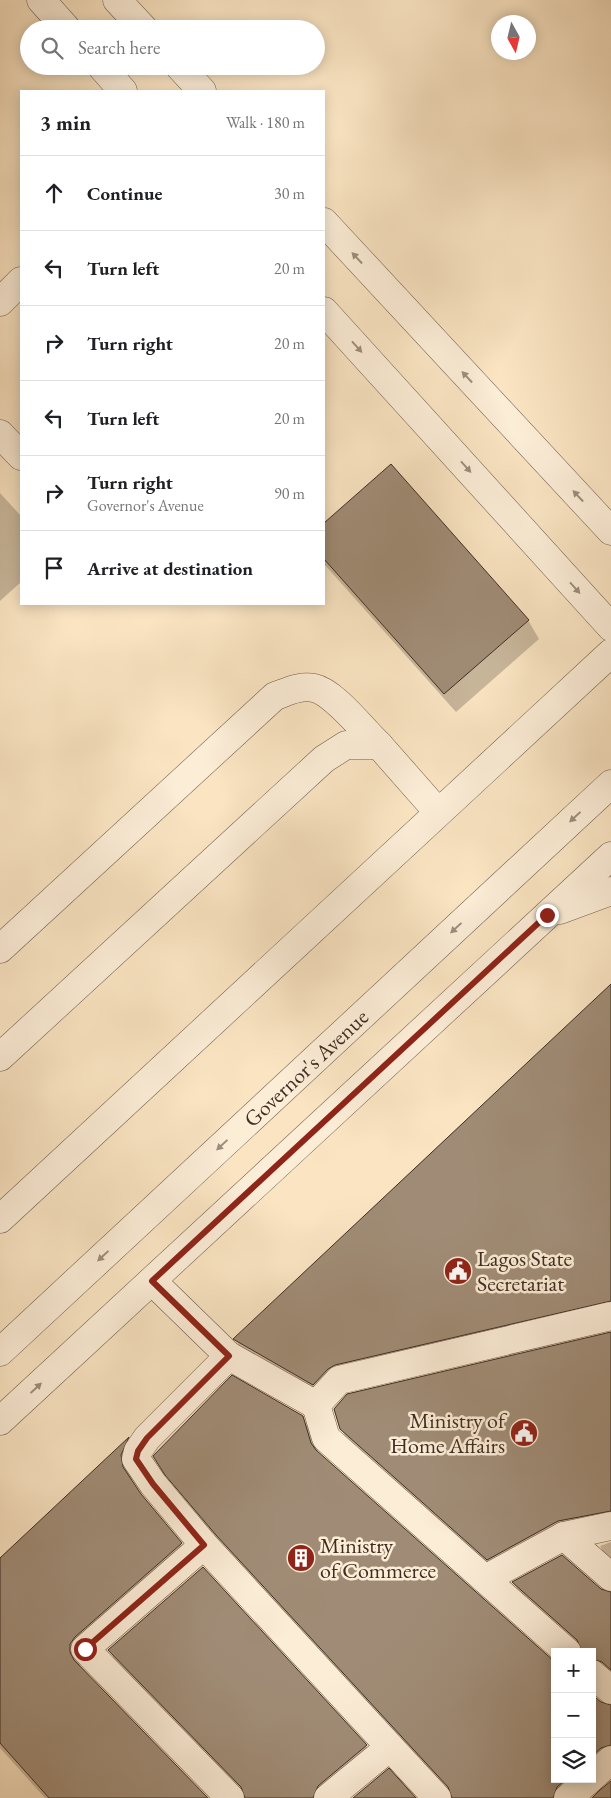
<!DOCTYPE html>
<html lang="en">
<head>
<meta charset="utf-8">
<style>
  body { margin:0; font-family:"EB Garamond",serif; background:#f2f2f2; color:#202124 }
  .controls { position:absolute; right:15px; bottom:15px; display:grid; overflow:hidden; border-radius:0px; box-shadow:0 2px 12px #0003 }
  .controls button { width:45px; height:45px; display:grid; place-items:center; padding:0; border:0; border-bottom:1px solid #e0e0e0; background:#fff; color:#202124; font:25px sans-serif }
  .compass { position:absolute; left:491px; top:15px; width:45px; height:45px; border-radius:50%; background:#fff; box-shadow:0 2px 12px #0003; rotate:172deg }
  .stop { position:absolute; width:15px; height:15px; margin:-11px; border:4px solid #8f2418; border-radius:50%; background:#fff }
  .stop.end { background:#8f2418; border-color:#fff; box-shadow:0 1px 5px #0008 }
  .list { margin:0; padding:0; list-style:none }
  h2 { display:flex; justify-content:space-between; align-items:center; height:65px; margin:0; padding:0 20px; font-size:21px }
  h2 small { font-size:16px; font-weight:400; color:#757577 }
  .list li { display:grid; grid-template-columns:32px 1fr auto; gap:15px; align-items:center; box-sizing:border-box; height:75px; padding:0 20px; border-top:1px solid #e0e0e0 }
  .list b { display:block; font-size:19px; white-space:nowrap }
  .list p { margin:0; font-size:16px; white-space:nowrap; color:#757577 }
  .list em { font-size:16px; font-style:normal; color:#757577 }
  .icon { flex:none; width:28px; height:28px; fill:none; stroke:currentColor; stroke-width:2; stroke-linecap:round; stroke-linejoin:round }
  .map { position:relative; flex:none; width:611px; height:1798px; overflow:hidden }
  .search { position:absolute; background:#fff; box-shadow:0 2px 12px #0003; left:20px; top:20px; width:305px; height:55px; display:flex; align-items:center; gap:12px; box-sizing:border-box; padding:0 18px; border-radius:28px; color:#757577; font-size:19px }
  .panel { position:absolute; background:#fff; box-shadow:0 2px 12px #0003; left:20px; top:90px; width:305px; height:515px; border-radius:0px }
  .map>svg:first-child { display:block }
  .shadow { fill:#0003 }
  .building { fill:#a08c76; stroke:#3f2c23 }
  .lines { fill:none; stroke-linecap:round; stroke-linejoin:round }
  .minor-casing { stroke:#6e5a4b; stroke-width:29 }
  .minor { stroke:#fcedd7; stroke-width:28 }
  .oneway { fill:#9e8c7d }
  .route { stroke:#8f2418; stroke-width:6 }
  .labels { text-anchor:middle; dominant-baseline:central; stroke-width:5; stroke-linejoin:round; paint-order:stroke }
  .street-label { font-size:22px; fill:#3f2c23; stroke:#fcedd7 }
  .poi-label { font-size:22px; fill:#3f2c23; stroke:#fcedd7; text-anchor:start }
</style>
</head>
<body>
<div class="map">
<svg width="611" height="1798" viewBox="0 0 611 1798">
  <rect width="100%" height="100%" fill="#fae4c2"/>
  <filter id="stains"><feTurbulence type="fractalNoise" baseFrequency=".004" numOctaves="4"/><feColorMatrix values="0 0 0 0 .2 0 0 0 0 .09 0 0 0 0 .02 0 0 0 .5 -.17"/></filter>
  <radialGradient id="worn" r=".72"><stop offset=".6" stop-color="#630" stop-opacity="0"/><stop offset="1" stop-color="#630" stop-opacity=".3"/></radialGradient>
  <g class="shadow">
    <path d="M 391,466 L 528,620 L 539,639 L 456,712 L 324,564 L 324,525 Z"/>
    <path d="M 0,493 L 21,516 L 21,582 L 0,601 Z"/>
    <path d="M 611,986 L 611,1321 L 346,1383 L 324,1403 L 246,1357 L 235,1339 Z"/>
    <path d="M 611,1333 L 611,1531 L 499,1578 L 352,1448 L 341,1429 Z"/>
    <path d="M 302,1416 L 313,1436 L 319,1454 L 555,1779 L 592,1779 L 592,1695 L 601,1703 L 611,1706 L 611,1767 L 578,1798 L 453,1798 L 228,1553 L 166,1475 Z"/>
    <path d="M 128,1439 L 139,1457 L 131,1475 L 132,1484 L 181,1544 L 192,1563 L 80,1663 L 80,1668 L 206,1798 L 45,1798 L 0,1748 L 0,1560 Z"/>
    <path d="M 611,1542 L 611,1564 L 600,1546 Z"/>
    <path d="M 203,1569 L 366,1746 L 377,1765 L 337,1798 L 246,1798 L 120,1669 L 109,1650 Z"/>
    <path d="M 514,1583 L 600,1590 L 611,1593 L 611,1680 L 592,1681 L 592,1652 L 581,1652 L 524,1601 Z"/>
  </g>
  <g class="building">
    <path d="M 391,464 L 529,620 L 444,694 L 324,559 L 324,523 Z"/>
    <path d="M 611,984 L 611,1301 L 335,1365 L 328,1369 L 313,1385 L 233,1339 Z"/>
    <path d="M 611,1332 L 611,1511 L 558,1521 L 487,1560 L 340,1429 L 334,1409 L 347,1394 Z"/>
    <path d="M 232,1375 L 303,1416 L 311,1443 L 316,1450 L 555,1662 L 555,1779 L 566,1779 L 557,1787 L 553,1798 L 452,1798 L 448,1787 L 216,1535 L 165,1475 L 153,1456 Z"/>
    <path d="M 129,1437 L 121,1455 L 123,1467 L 141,1494 L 182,1543 L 75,1637 L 70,1644 L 70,1652 L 74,1660 L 208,1798 L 49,1798 L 0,1743 L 0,1558 Z"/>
    <path d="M 562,1555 L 601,1589 L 611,1592 L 611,1670 L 602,1662 L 592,1659 L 592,1652 L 582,1652 L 577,1640 L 512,1582 Z"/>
    <path d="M 203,1567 L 367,1745 L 318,1786 L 313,1798 L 245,1798 L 241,1787 L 108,1650 Z"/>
    <path d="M 592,1695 L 601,1702 L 611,1705 L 611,1745 L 601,1748 L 592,1756 Z"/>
    <path d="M 389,1768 L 416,1798 L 353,1798 Z"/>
    <path d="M 611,1781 L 611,1798 L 592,1798 L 601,1789 Z"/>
  </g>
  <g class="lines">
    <defs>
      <g id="minor">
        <path d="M 41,0 L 67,29"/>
        <path d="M 117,0 L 144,29"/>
        <path d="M 101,66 L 123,91"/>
        <path d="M 179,66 L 202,91"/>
        <path d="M 324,222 L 611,531"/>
        <path d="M 0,302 L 21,281"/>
        <path d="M 324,311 L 611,627"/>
        <path d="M 0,434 L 21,456"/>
        <path d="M 560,910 L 611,891"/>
        <path d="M 0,949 L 275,696 C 287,692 300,685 314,688 C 334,692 363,730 379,745"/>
        <path d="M 0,1057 L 324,759 L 346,745 L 379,745 L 438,812"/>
        <path d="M 0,1219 L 611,653"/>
        <path d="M 152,1281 L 229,1356"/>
        <path d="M 0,1352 L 611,784"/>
        <path d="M 316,1405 L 229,1356 L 147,1438 L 138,1451 L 136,1459 L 153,1484 L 204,1545 L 437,1798"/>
        <path d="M 0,1421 L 611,856"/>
        <path d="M 564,1536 L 611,1577"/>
        <path d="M 204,1545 L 85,1649 L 230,1798"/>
        <path d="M 485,1579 L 564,1536 L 611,1526"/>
        <path d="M 567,1652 L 326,1438 L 316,1405 L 339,1380 L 611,1316"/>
        <path d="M 592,1674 L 611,1690"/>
        <path d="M 592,1777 L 611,1760"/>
        <path d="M 328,1798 L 390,1747"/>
        <path d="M 568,1798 L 590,1779"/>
      </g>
    </defs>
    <use href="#minor" class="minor-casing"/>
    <use href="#minor" class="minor"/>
  </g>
  <defs><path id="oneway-solid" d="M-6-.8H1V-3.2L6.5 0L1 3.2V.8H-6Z" transform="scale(1.25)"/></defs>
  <g class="oneway">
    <use href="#oneway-solid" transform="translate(357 258) rotate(-133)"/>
    <use href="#oneway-solid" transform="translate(357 347) rotate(48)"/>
    <use href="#oneway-solid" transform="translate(467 377) rotate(-133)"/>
    <use href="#oneway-solid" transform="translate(466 467) rotate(48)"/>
    <use href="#oneway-solid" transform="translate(578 496) rotate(-133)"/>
    <use href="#oneway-solid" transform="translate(575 588) rotate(48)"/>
    <use href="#oneway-solid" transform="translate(575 817) rotate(137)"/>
    <use href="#oneway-solid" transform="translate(456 928) rotate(137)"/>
    <use href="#oneway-solid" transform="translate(222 1145) rotate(137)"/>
    <use href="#oneway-solid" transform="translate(103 1256) rotate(137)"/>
    <use href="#oneway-solid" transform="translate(36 1388) rotate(-43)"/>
  </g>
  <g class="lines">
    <path class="route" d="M 85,1649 L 204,1545 L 153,1484 L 136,1459 L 138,1451 L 147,1438 L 229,1356 L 152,1281 L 547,915"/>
  </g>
  <defs>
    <symbol id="civic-disc" viewBox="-11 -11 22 22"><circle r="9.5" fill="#8f2418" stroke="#fcedd7"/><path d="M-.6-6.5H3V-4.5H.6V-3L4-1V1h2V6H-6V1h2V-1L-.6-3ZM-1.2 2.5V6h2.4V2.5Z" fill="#fff"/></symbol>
    <symbol id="building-disc" viewBox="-11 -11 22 22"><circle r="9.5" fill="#8f2418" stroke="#fcedd7"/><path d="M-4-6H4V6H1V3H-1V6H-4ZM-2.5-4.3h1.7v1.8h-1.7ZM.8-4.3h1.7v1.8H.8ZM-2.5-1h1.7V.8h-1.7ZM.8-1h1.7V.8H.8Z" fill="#fff"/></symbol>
  </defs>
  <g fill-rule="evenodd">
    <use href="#civic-disc" x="442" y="1255" width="32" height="32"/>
    <use href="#civic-disc" x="508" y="1417" width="32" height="32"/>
    <use href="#building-disc" x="285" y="1542" width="32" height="32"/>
  </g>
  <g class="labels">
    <g class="street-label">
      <text transform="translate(306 1068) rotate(-43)">Governor's Avenue</text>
    </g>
    <g class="poi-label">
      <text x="477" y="1258">Lagos State<tspan x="477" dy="25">Secretariat</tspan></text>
      <text x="505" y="1420" text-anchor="end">Ministry of<tspan x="505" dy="25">Home Affairs</tspan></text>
      <text x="320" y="1545">Ministry<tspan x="320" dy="25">of Commerce</tspan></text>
    </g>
  </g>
  <rect width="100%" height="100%" filter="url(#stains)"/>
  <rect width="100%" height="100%" fill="url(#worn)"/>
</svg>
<div class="controls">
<button>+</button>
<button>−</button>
<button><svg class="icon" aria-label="layers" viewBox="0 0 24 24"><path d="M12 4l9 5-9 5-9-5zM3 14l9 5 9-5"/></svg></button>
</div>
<svg class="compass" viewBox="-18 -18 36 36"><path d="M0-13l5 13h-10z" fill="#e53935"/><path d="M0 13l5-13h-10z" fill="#757577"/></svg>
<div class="stop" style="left:85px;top:1649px"></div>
<div class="stop end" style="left:547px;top:915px"></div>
<div class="search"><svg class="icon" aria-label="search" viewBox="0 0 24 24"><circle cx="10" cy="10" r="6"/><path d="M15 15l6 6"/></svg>Search here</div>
<section class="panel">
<h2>3 min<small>Walk · 180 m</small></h2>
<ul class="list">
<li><svg class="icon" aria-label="ahead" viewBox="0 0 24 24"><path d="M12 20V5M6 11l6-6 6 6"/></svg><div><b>Continue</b></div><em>30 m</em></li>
<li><svg class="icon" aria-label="left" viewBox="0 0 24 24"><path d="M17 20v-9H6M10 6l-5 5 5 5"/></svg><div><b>Turn left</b></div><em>20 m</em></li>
<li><svg class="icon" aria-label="right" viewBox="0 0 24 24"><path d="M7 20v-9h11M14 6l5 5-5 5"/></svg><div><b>Turn right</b></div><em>20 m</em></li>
<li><svg class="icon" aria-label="left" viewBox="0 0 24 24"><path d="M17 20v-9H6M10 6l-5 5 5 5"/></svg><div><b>Turn left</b></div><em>20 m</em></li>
<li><svg class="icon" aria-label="right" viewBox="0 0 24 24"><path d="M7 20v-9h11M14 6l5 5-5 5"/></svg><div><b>Turn right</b><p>Governor's Avenue</p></div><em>90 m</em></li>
<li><svg class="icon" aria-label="arrive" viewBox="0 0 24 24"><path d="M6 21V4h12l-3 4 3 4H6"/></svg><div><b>Arrive at destination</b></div></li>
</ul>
</section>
</div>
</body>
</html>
